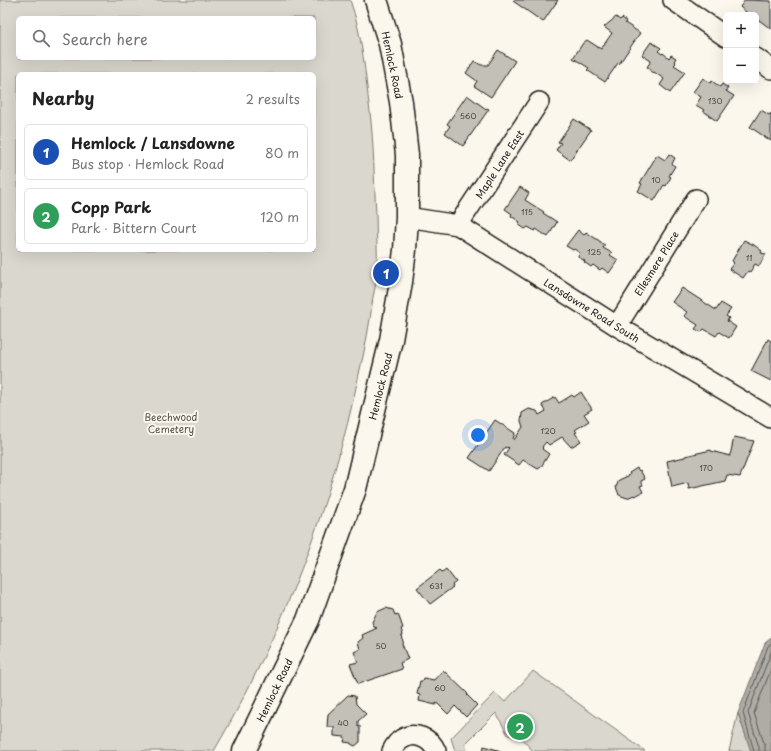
<!DOCTYPE html>
<html lang="en">
<head>
<meta charset="utf-8">
<style>
  body { margin:0; font-family:"Playpen Sans",sans-serif; background:#f6f6f6; color:#222 }
  .controls { position:absolute; right:12px; top:12px; display:grid; overflow:hidden; border-radius:6px; box-shadow:0 4px 16px #0002 }
  .controls button { width:36px; height:36px; display:grid; place-items:center; padding:0; border:0; border-bottom:1px solid #e0e0e0; background:#fff; color:#222; font:20px sans-serif }
  .you { position:absolute; left:478px; top:435px; width:14px; height:14px; margin:-10px; border:3px solid #fff; border-radius:50%; background:#1a73e8; box-shadow:0 0 0 6px #1a73e833 }
  .badge { display:grid; place-items:center; width:26px; height:26px; border-radius:50%; background:#7c3aed; color:#fff; font-size:13px; font-weight:700 }
  .pin { position:absolute; translate:-50% -50%; border:2px solid #fff; box-shadow:0 1px 4px #0006 }
  .list { margin:0; padding:0; list-style:none }
  h2 { display:flex; justify-content:space-between; align-items:center; height:52px; margin:0; padding:0 16px; font-size:17px }
  h2 small { font-size:13px; font-weight:400; color:#767676 }
  .list li { display:grid; grid-template-columns:26px 1fr auto; gap:12px; align-items:center; box-sizing:border-box; height:56px; margin:0 8px 8px; padding:0 8px; border:1px solid #e0e0e0; border-radius:6px }
  .list b { display:block; font-size:15px; white-space:nowrap }
  .list p { margin:0; font-size:13px; white-space:nowrap; color:#767676 }
  .list em { font-size:13px; font-style:normal; color:#767676 }
  .icon { flex:none; width:22px; height:22px; fill:none; stroke:currentColor; stroke-width:2; stroke-linecap:round; stroke-linejoin:round }
  .map { position:relative; flex:none; width:771px; height:751px; overflow:hidden }
  .search { position:absolute; background:#fff; box-shadow:0 4px 16px #0002; left:16px; top:16px; width:300px; height:44px; display:flex; align-items:center; gap:10px; box-sizing:border-box; padding:0 14px; border-radius:6px; color:#767676; font-size:15px }
  .panel { position:absolute; background:#fff; box-shadow:0 4px 16px #0002; left:16px; top:72px; width:300px; height:180px; border-radius:6px }
  .map>svg:first-child { display:block }
  .green { fill:#dad7ce; stroke:#7b7a75; fill-rule:evenodd }
  .water { fill:#afaca5; stroke:#74726e }
  .lines { fill:none; stroke-linecap:round; stroke-linejoin:round }
  .shore { stroke:#575653; stroke-width:1 }
  .building { fill:#c3c0b8; stroke:#1c1c1c }
  .minor-casing { stroke:#1c1c1c; stroke-width:22 }
  .secondary-casing { stroke:#1c1c1c; stroke-width:25 }
  .minor { stroke:#fbf7ec; stroke-width:19 }
  .secondary { stroke:#fbf7ec; stroke-width:22 }
  .labels { text-anchor:middle; dominant-baseline:central; stroke-width:4; stroke-linejoin:round; paint-order:stroke }
  .number-label { font-size:8px; fill:#464543 }
  .street-label { font-size:10px; fill:#1c1c1c; stroke:#fbf7ec }
  .park-label { font-size:10px; fill:#555451; stroke:#fbf7ec }
</style>
</head>
<body>
<div class="map">
<svg width="771" height="751" viewBox="0 0 771 751">
  <rect width="100%" height="100%" fill="#fbf7ec"/>
  <filter id="ink" filterUnits="userSpaceOnUse"><feTurbulence type="fractalNoise" baseFrequency=".025" numOctaves="2"/><feDisplacementMap in="SourceGraphic" scale="8" xChannelSelector="R" yChannelSelector="G"/><feConvolveMatrix kernelMatrix="1 2 1 2 8 2 1 2 1" color-interpolation-filters="sRGB"/></filter>
  <g filter="url(#ink)">
    <g class="green">
      <path d="M 0,0 L 350,0 C 363,36 365,75 370,112 C 374,146 374,180 376,214 C 376,233 378,251 377,269 C 377,279 375,288 373,297 C 370,323 365,349 359,374 C 331,506 282,635 214,751 L 0,751 ZM 18,18 L 314,18 L 314,58 L 18,58 ZM 18,74 L 314,74 L 314,250 L 18,250 Z"/>
      <path d="M 533,671 L 645,751 L 533,751 L 522,739 L 508,735 L 496,713 L 465,744 L 467,751 L 455,751 L 451,738 L 495,693 L 505,702 Z"/>
      <path d="M 738,713 L 751,751 L 729,751 Z"/>
    </g>
    <path class="water" d="M 771,638 L 771,751 L 751,751 L 738,713 L 765,643 Z"/>
    <g class="lines">
      <g class="shore">
        <path d="M 754,751 L 743,713 L 768,646 L 771,643"/>
        <path d="M 759,751 L 759,747 L 748,713 L 771,652"/>
        <path d="M 765,751 L 765,746 L 754,713 L 771,669"/>
      </g>
    </g>
    <g class="building">
      <path d="M 514,0 L 558,0 L 543,22 L 513,1 Z"/>
      <path d="M 745,0 L 771,1 L 771,29 L 759,20 L 757,23 L 756,23 L 756,15 L 744,15 L 746,12 L 740,7 Z"/>
      <path d="M 616,17 L 620,20 L 622,18 L 626,21 L 625,23 L 640,33 L 619,64 L 618,63 L 605,82 L 587,70 L 589,68 L 573,58 L 583,43 L 587,40 L 601,49 L 612,33 L 604,27 Z"/>
      <path d="M 651,42 L 661,48 L 658,51 L 662,54 L 663,53 L 669,58 L 671,55 L 676,58 L 674,61 L 676,63 L 674,65 L 685,72 L 670,93 L 660,85 L 664,79 L 654,72 L 653,73 L 650,71 L 651,69 L 647,67 L 651,61 L 642,55 Z"/>
      <path d="M 498,50 L 515,61 L 491,97 L 474,86 L 477,81 L 466,73 L 474,61 L 481,65 L 488,65 Z"/>
      <path d="M 703,78 L 711,83 L 712,81 L 720,87 L 722,84 L 728,88 L 726,91 L 734,96 L 717,121 L 708,115 L 708,114 L 703,111 L 704,110 L 696,105 L 701,97 L 693,92 Z"/>
      <path d="M 467,95 L 486,109 L 487,108 L 489,109 L 463,146 L 445,133 L 450,126 L 447,124 Z"/>
      <path d="M 761,110 L 769,115 L 771,113 L 771,141 L 750,127 Z"/>
      <path d="M 574,119 L 591,130 L 570,160 L 556,150 L 561,143 L 558,142 Z"/>
      <path d="M 669,154 L 675,158 L 672,164 L 675,166 L 669,176 L 671,177 L 666,186 L 664,185 L 654,201 L 638,191 L 642,184 L 640,183 L 657,155 L 665,160 Z"/>
      <path d="M 520,187 L 529,193 L 525,200 L 544,212 L 543,213 L 557,222 L 548,237 L 536,229 L 535,231 L 528,227 L 525,229 L 518,224 L 520,222 L 511,216 L 512,214 L 505,209 Z"/>
      <path d="M 578,230 L 584,235 L 586,232 L 601,242 L 601,243 L 605,245 L 603,248 L 612,253 L 610,255 L 618,260 L 609,273 L 602,268 L 600,270 L 593,265 L 591,267 L 584,262 L 585,261 L 578,257 L 580,253 L 574,249 L 573,250 L 566,246 Z"/>
      <path d="M 744,240 L 754,245 L 762,251 L 761,253 L 766,254 L 759,266 L 755,264 L 750,272 L 748,271 L 743,278 L 729,269 L 734,263 L 732,261 Z"/>
      <path d="M 682,288 L 716,310 L 721,303 L 731,309 L 726,316 L 729,318 L 727,321 L 736,327 L 729,338 L 719,332 L 716,336 L 704,329 L 701,332 L 695,329 L 698,325 L 684,316 L 687,312 L 672,302 Z"/>
      <path d="M 768,339 L 771,341 L 771,381 L 751,371 Z"/>
      <path d="M 581,392 L 592,409 L 584,414 L 589,421 L 575,430 L 577,432 L 575,433 L 581,441 L 571,447 L 562,437 L 549,445 L 546,442 L 542,447 L 543,448 L 542,449 L 549,454 L 541,467 L 538,469 L 523,460 L 519,465 L 504,455 L 509,448 L 508,447 L 507,448 L 505,447 L 489,471 L 469,458 L 495,420 L 515,433 L 513,439 L 514,440 L 523,427 L 521,421 L 522,413 L 529,409 L 537,411 L 539,415 L 546,411 L 542,405 L 555,397 L 559,403 L 572,395 L 574,397 Z"/>
      <path d="M 734,437 L 754,441 L 740,477 L 727,475 L 725,481 L 689,489 L 688,483 L 672,487 L 667,461 L 685,457 L 685,456 L 711,450 L 711,451 L 730,456 Z"/>
      <path d="M 637,468 L 639,471 L 640,470 L 645,479 L 641,481 L 643,485 L 640,486 L 643,492 L 635,496 L 634,495 L 627,498 L 619,495 L 616,487 L 619,480 L 630,475 L 629,473 Z"/>
      <path d="M 446,569 L 456,582 L 452,585 L 453,587 L 430,604 L 417,588 L 440,570 L 442,572 Z"/>
      <path d="M 386,608 L 393,610 L 395,615 L 398,614 L 403,628 L 401,629 L 403,635 L 401,636 L 403,641 L 402,644 L 408,659 L 400,663 L 402,669 L 358,684 L 350,664 L 358,662 L 354,652 L 360,649 L 358,642 L 363,638 L 362,635 L 377,628 L 374,627 L 372,622 L 377,612 Z"/>
      <path d="M 443,670 L 468,694 L 467,695 L 477,705 L 466,717 L 455,706 L 448,714 L 438,704 L 436,703 L 436,705 L 419,701 L 420,695 L 417,694 L 420,681 L 423,681 L 424,678 L 434,680 Z"/>
      <path d="M 348,695 L 355,696 L 356,704 L 366,714 L 358,721 L 358,727 L 360,726 L 360,742 L 355,746 L 351,744 L 351,743 L 344,742 L 345,737 L 334,736 L 334,727 L 327,727 L 328,714 Z"/>
      <path d="M 484,746 L 501,751 L 483,751 Z"/>
    </g>
    <g class="lines">
      <defs>
        <g id="minor">
          <path d="M 673,0 L 726,37"/>
          <path d="M 756,58 L 771,69"/>
          <path d="M 407,217 L 458,225 L 617,326 L 771,418"/>
          <path d="M 458,225 L 539,102"/>
          <path d="M 617,326 L 696,199"/>
          <path d="M 392,751 C 394,747 397,742 402,739 C 414,731 431,738 436,751"/>
        </g>
        <path id="secondary" d="M 244,751 L 308,620 L 355,489 L 391,340 L 401,282 L 405,250 L 407,217 L 407,155 L 401,102 L 390,44 L 376,0"/>
      </defs>
      <use href="#minor" class="minor-casing"/>
      <use href="#secondary" class="secondary-casing"/>
      <use href="#minor" class="minor"/>
      <use href="#secondary" class="secondary"/>
    </g>
  </g>
  <g class="labels">
    <g class="number-label">
      <text x="715" y="101">130</text>
      <text x="468" y="116">560</text>
      <text x="656" y="180">10</text>
      <text x="527" y="212">115</text>
      <text x="594" y="252">125</text>
      <text x="749" y="258">11</text>
      <text x="548" y="431">120</text>
      <text x="706" y="468">170</text>
      <text x="436" y="586">631</text>
      <text x="381" y="646">50</text>
      <text x="440" y="688">60</text>
      <text x="343" y="723">40</text>
    </g>
    <g class="street-label">
      <text transform="translate(393 65) rotate(78)">Hemlock Road</text>
      <text transform="translate(499 164) rotate(-57)">Maple Lane East</text>
      <text transform="translate(656 263) rotate(-58)">Ellesmere Place</text>
      <text transform="translate(592 310) rotate(32)">Lansdowne Road South</text>
      <text transform="translate(380 386) rotate(-76)">Hemlock Road</text>
      <text transform="translate(274 690) rotate(-64)">Hemlock Road</text>
    </g>
    <g class="park-label">
      <text x="171" y="416">Beechwood<tspan x="171" dy="12">Cemetery</tspan></text>
    </g>
  </g>
</svg>
<div class="controls">
<button>+</button>
<button>−</button>
</div>
<div class="you"></div>
<div class="pin badge" style="left:386px;top:273px;background:#1a4fb4">1</div>
<div class="pin badge" style="left:520px;top:727px;background:#2e9e5b">2</div>
<div class="search"><svg class="icon" aria-label="search" viewBox="0 0 24 24"><circle cx="10" cy="10" r="6"/><path d="M15 15l6 6"/></svg>Search here</div>
<section class="panel">
<h2>Nearby<small>2 results</small></h2>
<ul class="list">
<li><span class="badge" style="background:#1a4fb4">1</span><div><b>Hemlock / Lansdowne</b><p>Bus stop · Hemlock Road</p></div><em>80 m</em></li>
<li><span class="badge" style="background:#2e9e5b">2</span><div><b>Copp Park</b><p>Park · Bittern Court</p></div><em>120 m</em></li>
</ul>
</section>
</div>
</body>
</html>
